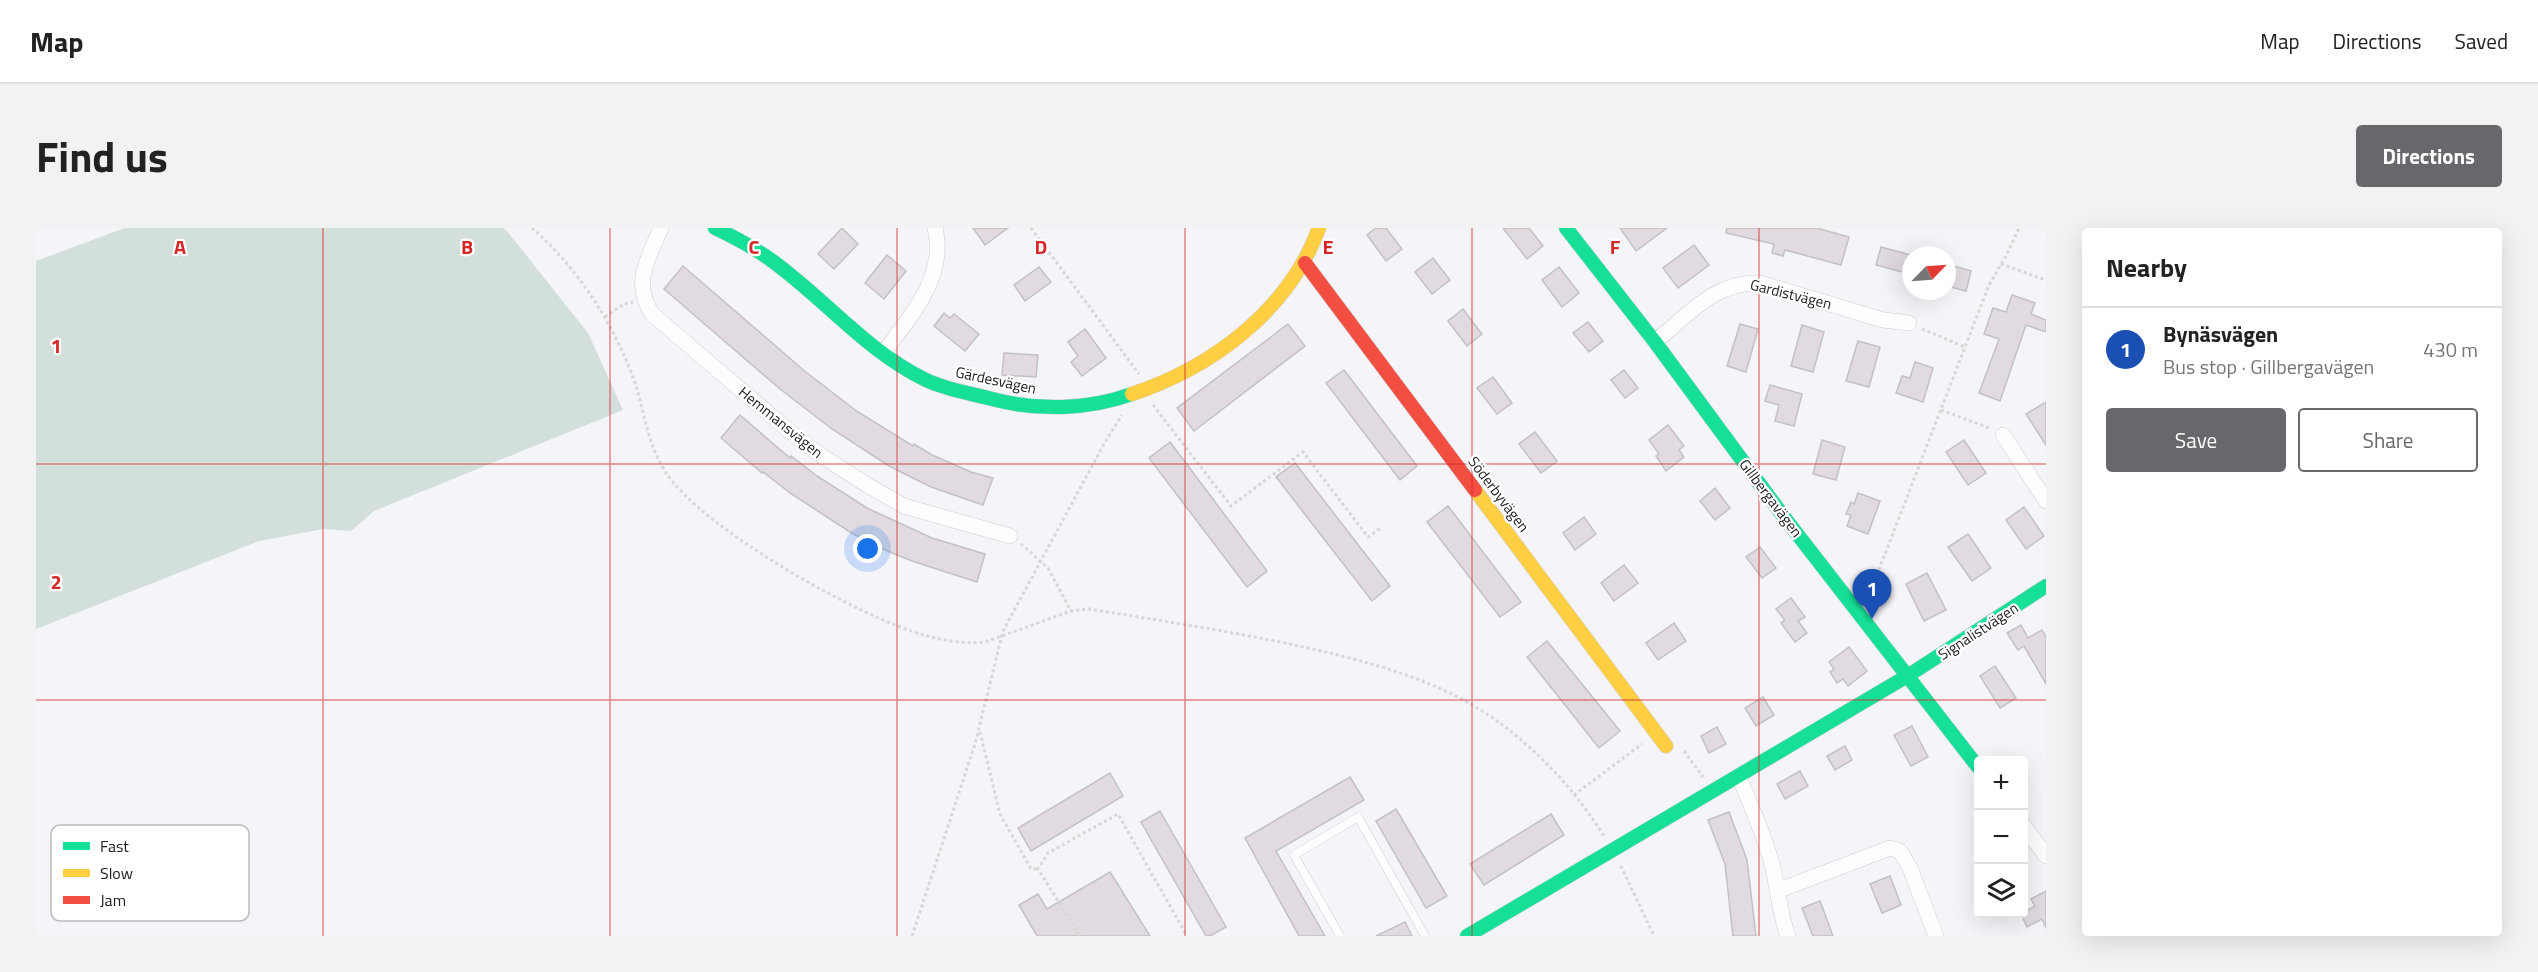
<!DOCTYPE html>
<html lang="en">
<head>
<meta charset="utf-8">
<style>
  body { margin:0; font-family:"Titillium Web",sans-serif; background:#f2f2f2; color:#222 }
  .controls { position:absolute; right:18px; bottom:18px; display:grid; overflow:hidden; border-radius:6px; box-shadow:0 6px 24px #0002 }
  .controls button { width:54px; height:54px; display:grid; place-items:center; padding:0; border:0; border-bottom:2px solid #e0e0e0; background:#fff; color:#222; font:30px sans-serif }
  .compass { position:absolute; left:1866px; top:18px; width:54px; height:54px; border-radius:50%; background:#fff; box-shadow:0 6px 24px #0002; rotate:65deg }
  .you { position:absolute; left:832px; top:321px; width:21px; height:21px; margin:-15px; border:4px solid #fff; border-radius:50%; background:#1a73e8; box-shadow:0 0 0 9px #1a73e833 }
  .badge { display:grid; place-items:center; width:39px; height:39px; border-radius:50%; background:#68686c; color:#fff; font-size:20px; font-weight:700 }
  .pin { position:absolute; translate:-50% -50px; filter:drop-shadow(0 2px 3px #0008) }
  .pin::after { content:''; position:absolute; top:32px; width:21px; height:18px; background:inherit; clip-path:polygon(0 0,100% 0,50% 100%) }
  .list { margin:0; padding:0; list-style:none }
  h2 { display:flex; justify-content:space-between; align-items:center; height:78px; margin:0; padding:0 24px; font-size:26px }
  h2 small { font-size:20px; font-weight:400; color:#767676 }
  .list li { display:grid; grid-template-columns:39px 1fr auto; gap:18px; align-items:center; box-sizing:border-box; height:84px; padding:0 24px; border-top:2px solid #e0e0e0 }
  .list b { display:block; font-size:22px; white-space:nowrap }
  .list p { margin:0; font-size:20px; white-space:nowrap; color:#767676 }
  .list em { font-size:20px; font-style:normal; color:#767676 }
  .actions { display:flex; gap:12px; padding:18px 24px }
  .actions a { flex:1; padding:14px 0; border:2px solid #68686c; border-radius:6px; text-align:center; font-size:21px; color:#68686c }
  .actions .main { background:#68686c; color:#fff }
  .icon { flex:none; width:33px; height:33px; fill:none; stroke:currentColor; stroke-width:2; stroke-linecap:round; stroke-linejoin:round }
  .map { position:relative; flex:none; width:2010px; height:708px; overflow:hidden; border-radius:6px }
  header { display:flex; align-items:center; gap:36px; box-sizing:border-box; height:84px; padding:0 30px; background:#fff; border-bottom:2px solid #e0e0e0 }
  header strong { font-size:28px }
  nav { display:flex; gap:33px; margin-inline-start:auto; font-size:21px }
  .intro { display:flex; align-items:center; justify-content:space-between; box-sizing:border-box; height:144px; padding:0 36px }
  h1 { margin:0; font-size:42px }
  .button { padding:15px 27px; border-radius:6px; background:#68686c; color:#fff; font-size:21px; font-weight:700 }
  main { display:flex; gap:36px; padding:0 36px }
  aside { flex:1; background:#fff; border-radius:6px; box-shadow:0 6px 24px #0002 }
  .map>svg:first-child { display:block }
  .green { fill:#d3dfda }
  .building { fill:#e1dbe1; stroke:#c2c1c4; stroke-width:1.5 }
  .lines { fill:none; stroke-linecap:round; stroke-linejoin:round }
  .lane-casing { stroke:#ceced2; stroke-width:9 }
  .street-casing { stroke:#ceced2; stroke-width:16 }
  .fast-casing { stroke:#ceced2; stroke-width:15 }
  .slow-casing { stroke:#ceced2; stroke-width:15 }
  .jam-casing { stroke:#ceced2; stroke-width:15 }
  .path { stroke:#d7d7d8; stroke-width:3; stroke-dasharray:3 3; stroke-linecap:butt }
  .lane { stroke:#fdfdfe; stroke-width:8 }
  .street { stroke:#fdfdfe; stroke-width:15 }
  .fast { stroke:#16e098; stroke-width:14 }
  .slow { stroke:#ffcf43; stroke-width:14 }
  .jam { stroke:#f24e42; stroke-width:14 }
  .grid { fill:none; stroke:#d62828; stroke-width:1.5; stroke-opacity:0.55 }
  .labels { text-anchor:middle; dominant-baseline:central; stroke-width:4.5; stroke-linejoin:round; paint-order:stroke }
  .street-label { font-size:15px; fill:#1d1d20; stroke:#fff }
  .key { fill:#fff; stroke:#bbbbbc; stroke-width:1.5 }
  .key-label { font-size:16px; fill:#1d1d20 }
  .grid-label { font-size:20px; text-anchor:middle; font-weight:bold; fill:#d62828; stroke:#fff; stroke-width:4.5; stroke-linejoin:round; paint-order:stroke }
</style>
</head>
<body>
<header>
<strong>Map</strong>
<nav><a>Map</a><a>Directions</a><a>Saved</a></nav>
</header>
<div class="intro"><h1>Find us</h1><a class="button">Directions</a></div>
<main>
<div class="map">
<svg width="2010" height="708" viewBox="0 0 2010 708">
  <rect width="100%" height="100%" fill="#f4f4f9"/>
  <path class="green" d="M 89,0 L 467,0 L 471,3 L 552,105 L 587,182 L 338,283 L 315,303 L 287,301 L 223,313 L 0,401 L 0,33 Z"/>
  <g class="building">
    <path d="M 806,0 L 822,16 L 798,41 L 782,26 Z"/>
    <path d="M 937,0 L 972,0 L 949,17 Z"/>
    <path d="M 1340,0 L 1350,0 L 1366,21 L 1350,33 L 1331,7 Z"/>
    <path d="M 1467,0 L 1493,0 L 1507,18 L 1491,31 Z"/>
    <path d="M 1584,0 L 1631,0 L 1600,23 Z"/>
    <path d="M 1691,0 L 1781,0 L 1813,9 L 1805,37 L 1749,22 L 1747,28 L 1736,25 L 1738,16 L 1690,5 Z"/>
    <path d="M 1658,17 L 1673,37 L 1642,60 L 1627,40 Z"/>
    <path d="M 1845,19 L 1875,27 L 1870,45 L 1840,37 Z"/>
    <path d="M 851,27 L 870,43 L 848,71 L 829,55 Z"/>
    <path d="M 1397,30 L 1414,52 L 1396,66 L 1379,44 Z"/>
    <path d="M 1911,36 L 1935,43 L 1930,63 L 1911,58 Z"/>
    <path d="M 647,38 L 771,145 L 822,184 L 877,218 L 878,216 L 896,227 L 935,244 L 957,250 L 947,277 L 895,259 L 853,238 L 796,201 L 744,161 L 628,61 Z"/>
    <path d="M 1003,39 L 1015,54 L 989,73 L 978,57 Z"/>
    <path d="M 1523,39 L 1543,65 L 1526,79 L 1506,52 Z"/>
    <path d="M 1976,67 L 1999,75 L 1995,86 L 2010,92 L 2010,104 L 1990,97 L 1964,173 L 1943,165 L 1963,111 L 1948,106 L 1957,80 L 1970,84 Z"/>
    <path d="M 1427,81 L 1446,106 L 1431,118 L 1412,93 Z"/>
    <path d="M 908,85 L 914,90 L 918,86 L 943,106 L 929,123 L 898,98 Z"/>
    <path d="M 1552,94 L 1567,113 L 1553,124 L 1537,105 Z"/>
    <path d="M 1252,96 L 1269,118 L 1158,203 L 1141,180 Z"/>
    <path d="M 1704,96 L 1722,101 L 1710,144 L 1691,138 Z"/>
    <path d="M 1766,97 L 1788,104 L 1777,144 L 1755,138 Z"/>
    <path d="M 1049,101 L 1070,130 L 1046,148 L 1035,134 L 1042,128 L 1032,114 Z"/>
    <path d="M 1822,113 L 1844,119 L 1833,159 L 1810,153 Z"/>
    <path d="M 968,125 L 1002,127 L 1000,149 L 966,147 Z"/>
    <path d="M 1879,134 L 1897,140 L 1887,174 L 1860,165 L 1866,148 L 1874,150 Z"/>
    <path d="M 1308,142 L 1381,238 L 1364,252 L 1290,155 Z"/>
    <path d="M 1588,142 L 1602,160 L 1589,170 L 1575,152 Z"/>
    <path d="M 1457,149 L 1476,175 L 1461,186 L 1441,160 Z"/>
    <path d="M 1734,157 L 1766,166 L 1758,198 L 1739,193 L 1743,177 L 1729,173 Z"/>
    <path d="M 2010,174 L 2010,217 L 1990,186 Z"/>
    <path d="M 704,187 L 754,230 L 755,228 L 781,248 L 831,280 L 896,310 L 949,326 L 941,354 L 876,333 L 844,320 L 814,304 L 754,265 L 727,244 L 726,245 L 685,210 Z"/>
    <path d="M 1632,197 L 1648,218 L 1643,222 L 1648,229 L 1630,243 L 1620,228 L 1623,226 L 1613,212 Z"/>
    <path d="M 1499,204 L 1521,233 L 1505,245 L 1483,216 Z"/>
    <path d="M 1786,212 L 1809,219 L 1800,252 L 1777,246 Z"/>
    <path d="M 1928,212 L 1950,245 L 1932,257 L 1910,224 Z"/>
    <path d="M 1134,214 L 1231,343 L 1211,359 L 1113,230 Z"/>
    <path d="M 1259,235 L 1354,358 L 1336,373 L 1240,249 Z"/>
    <path d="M 1679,260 L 1694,280 L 1679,292 L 1664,273 Z"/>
    <path d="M 1822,265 L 1844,273 L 1832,306 L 1811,298 L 1815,287 L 1810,286 L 1815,274 L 1818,276 Z"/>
    <path d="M 1412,278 L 1485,374 L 1464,389 L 1391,294 Z"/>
    <path d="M 1988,279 L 2008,308 L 1990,321 L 1970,292 Z"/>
    <path d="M 1548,289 L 1560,306 L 1539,322 L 1527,305 Z"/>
    <path d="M 1932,306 L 1955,340 L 1936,353 L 1912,319 Z"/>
    <path d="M 1724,319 L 1740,340 L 1726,350 L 1710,329 Z"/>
    <path d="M 1588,337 L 1602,355 L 1578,373 L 1565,355 Z"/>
    <path d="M 1891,345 L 1910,382 L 1888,393 L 1870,356 Z"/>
    <path d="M 1755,370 L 1769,389 L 1762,393 L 1771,405 L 1759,414 L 1745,395 L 1749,392 L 1740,381 Z"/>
    <path d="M 1638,395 L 1650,413 L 1622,432 L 1610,415 Z"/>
    <path d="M 1985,397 L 1992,410 L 2006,402 L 2010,409 L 2010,456 L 1988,418 L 1982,422 L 1971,405 Z"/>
    <path d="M 1511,413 L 1584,503 L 1563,520 L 1491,429 Z"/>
    <path d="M 1813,419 L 1831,443 L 1812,458 L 1807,451 L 1801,455 L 1794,444 L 1798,441 L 1793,434 Z"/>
    <path d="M 1959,438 L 1980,470 L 1964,480 L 1944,448 Z"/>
    <path d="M 1727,469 L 1738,487 L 1720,498 L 1709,480 Z"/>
    <path d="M 1876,498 L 1892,529 L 1875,538 L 1858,507 Z"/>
    <path d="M 1681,499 L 1690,516 L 1673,525 L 1665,508 Z"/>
    <path d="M 1809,518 L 1816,532 L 1799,542 L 1791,528 Z"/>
    <path d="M 1764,543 L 1772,558 L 1749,571 L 1741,556 Z"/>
    <path d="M 1074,545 L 1087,568 L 995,623 L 982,600 Z"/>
    <path d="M 1314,549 L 1328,572 L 1240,623 L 1289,708 L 1263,708 L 1209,610 Z"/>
    <path d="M 1360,581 L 1411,668 L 1390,680 L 1340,593 Z"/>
    <path d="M 1124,583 L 1190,699 L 1174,708 L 1170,708 L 1105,594 Z"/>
    <path d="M 1693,584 L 1711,632 L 1720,708 L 1697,708 L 1689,636 L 1672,592 Z"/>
    <path d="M 1515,586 L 1528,607 L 1448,657 L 1434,636 Z"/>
    <path d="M 1074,644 L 1114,708 L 1001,708 L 983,677 L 1002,666 L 1011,681 Z"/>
    <path d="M 1854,648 L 1865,677 L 1846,685 L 1834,656 Z"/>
    <path d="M 2010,663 L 2010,700 L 2006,691 L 1991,699 L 1985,686 L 1999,678 L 1995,671 Z"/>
    <path d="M 1784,673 L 1797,708 L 1777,708 L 1766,680 Z"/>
    <path d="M 1369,694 L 1376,708 L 1340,708 Z"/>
  </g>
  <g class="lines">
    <defs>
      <path id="lane" d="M 1304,708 L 1258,627 L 1322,589 L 1389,708"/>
      <g id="street">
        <path d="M 625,0 C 612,32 596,53 616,86 L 752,202 L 786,228 L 831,257 L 868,278 L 974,308"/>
        <path d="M 1619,114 C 1652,87 1679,53 1724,55 L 1847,92 L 1873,95"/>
        <path d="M 847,125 C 874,89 911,49 899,0"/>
        <path d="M 1967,207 L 2010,273"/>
        <path d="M 1703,549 C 1715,578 1728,606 1736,636 C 1742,660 1743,684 1752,708"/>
        <path d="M 1988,598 L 2010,628"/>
        <path d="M 1741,663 L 1854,620 L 1864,623 L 1874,640 L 1900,708"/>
      </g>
      <g id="fast">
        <path d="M 679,0 C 698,9 717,19 735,32 C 788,70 830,123 890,152 C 911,162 934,165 956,171 C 1002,183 1051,182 1096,166"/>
        <path d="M 1530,0 L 1619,114 L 1748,289 L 1942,539"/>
        <path d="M 1431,708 L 1873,447 L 2010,358"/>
      </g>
      <g id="slow">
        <path d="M 1096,166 C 1177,139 1253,82 1283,0"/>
        <path d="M 1439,262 L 1630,518"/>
      </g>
      <path id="jam" d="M 1269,35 L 1439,262"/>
    </defs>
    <use href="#lane" class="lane-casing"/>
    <use href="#street" class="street-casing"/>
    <use href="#fast" class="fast-casing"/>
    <use href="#slow" class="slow-casing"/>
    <use href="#jam" class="jam-casing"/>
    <g class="path">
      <path d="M 496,0 C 543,41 580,99 600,158 C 609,187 612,217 629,243 C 664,300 826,391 891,408 C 910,413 929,416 949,414 L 1035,383 L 1053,381 C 1133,394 1214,406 1294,425 C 1346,438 1399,453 1446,483 C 1495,514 1537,559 1568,608"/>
      <path d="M 995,0 L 1103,146"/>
      <path d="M 1965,36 L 2010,52"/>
      <path d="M 569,89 L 588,76 L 597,74"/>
      <path d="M 1886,101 L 1929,119"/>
      <path d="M 1117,177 L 1195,278 L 1267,224 L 1332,309 L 1345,300"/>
      <path d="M 1905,182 L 1953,200"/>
      <path d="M 985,316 L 1012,340 L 1035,383"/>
      <path d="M 1832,370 L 1953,57 L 1971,26 L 1983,0"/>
      <path d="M 944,504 L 964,586 L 995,641 L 1002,641"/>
      <path d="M 1648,523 L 1667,549"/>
      <path d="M 1538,567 L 1606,516"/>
      <path d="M 1585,638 L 1618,708"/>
      <path d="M 876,708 L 939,516 L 967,403 L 1069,214 L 1086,187"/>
      <path d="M 1044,708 L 1002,641 L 1012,625 L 1082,586 L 1151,708"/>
    </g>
    <use href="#lane" class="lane"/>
    <use href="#street" class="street"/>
    <use href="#fast" class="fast"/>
    <use href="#slow" class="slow"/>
    <use href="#jam" class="jam"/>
  </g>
  <path class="grid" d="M 287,0 L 287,708M 574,0 L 574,708M 861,0 L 861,708M 1149,0 L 1149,708M 1436,0 L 1436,708M 1723,0 L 1723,708M 0,236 L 2010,236M 0,472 L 2010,472"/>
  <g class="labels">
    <g class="street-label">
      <text transform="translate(1755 66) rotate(14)">Gardistvägen</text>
      <text transform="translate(960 152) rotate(12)">Gärdesvägen</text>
      <text transform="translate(745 194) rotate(39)">Hemmansvägen</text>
      <text transform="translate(1463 266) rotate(53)">Söderbyvägen</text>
      <text transform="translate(1735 270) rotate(53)">Gillbergavägen</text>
      <text transform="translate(1942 403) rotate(-33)">Signalistvägen</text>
    </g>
  </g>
  <rect x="15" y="597" width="198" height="96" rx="9" class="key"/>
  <rect x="27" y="614" width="27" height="8" fill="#16e098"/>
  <rect x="27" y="641" width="27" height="8" fill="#ffcf43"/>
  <rect x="27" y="668" width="27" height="8" fill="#f24e42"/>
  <g class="key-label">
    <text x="64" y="624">Fast</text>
    <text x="64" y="651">Slow</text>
    <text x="64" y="678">Jam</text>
  </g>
  <g class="grid-label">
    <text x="144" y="26">A</text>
    <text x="431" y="26">B</text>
    <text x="718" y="26">C</text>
    <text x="1005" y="26">D</text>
    <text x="1292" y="26">E</text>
    <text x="1579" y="26">F</text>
    <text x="20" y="125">1</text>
    <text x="20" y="361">2</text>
  </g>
</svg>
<div class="controls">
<button>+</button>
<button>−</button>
<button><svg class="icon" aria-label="layers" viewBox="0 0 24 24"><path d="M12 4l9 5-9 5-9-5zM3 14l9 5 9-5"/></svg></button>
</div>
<svg class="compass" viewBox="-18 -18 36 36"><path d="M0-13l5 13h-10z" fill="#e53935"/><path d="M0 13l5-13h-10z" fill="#767676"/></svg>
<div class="you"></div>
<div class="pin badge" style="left:1836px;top:391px;background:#1a4fb4">1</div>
</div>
<aside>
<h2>Nearby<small></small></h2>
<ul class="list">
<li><span class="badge" style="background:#1a4fb4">1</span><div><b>Bynäsvägen</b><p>Bus stop · Gillbergavägen</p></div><em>430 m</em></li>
</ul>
<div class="actions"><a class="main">Save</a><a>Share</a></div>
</aside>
</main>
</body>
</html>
